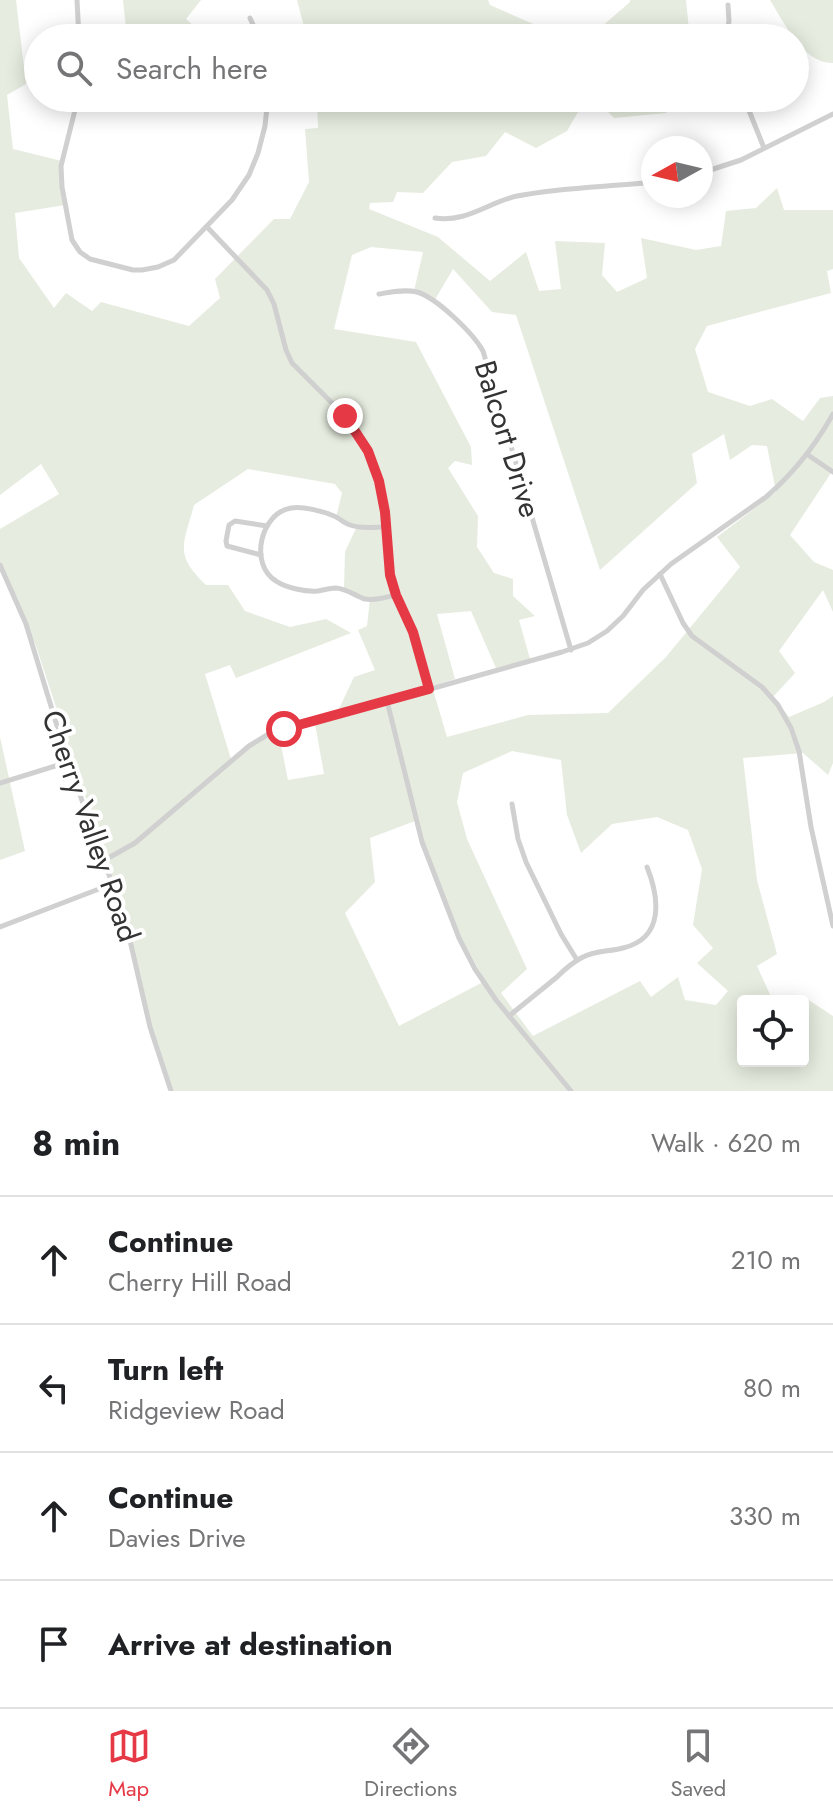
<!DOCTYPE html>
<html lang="en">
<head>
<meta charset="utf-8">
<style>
  body { margin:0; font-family:Jost,sans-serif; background:#f2f2f2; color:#202124 }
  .controls { position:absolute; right:24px; bottom:24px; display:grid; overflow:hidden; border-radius:8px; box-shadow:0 4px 20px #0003 }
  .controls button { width:72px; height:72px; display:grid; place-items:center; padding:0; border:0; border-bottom:2px solid #e0e0e0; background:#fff; color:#202124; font:40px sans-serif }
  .compass { position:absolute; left:641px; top:136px; width:72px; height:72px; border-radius:50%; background:#fff; box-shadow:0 4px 20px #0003; rotate:262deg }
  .stop { position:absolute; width:24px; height:24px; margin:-18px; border:6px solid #e63946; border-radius:50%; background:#fff }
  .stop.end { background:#e63946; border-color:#fff; box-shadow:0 2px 8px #0008 }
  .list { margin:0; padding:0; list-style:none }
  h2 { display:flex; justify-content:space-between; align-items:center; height:104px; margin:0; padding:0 32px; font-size:34px }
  h2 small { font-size:26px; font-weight:400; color:#757577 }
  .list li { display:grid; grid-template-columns:52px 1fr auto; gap:24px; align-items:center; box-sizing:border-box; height:128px; padding:0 32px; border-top:2px solid #e0e0e0 }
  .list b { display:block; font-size:30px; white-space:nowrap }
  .list p { margin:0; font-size:26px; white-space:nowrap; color:#757577 }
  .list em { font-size:26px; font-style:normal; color:#757577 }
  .icon { flex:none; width:44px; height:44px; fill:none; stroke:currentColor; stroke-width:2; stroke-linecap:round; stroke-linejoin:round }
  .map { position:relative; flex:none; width:833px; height:1091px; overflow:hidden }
  .search { position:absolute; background:#fff; box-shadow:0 4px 20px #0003; left:24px; right:24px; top:24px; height:88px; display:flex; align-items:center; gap:20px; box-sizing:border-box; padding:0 28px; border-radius:44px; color:#757577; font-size:30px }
  .sheet { height:616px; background:#fff }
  nav { display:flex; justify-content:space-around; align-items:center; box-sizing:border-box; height:112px; border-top:2px solid #e0e0e0; background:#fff; font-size:22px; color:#757577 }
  nav a { display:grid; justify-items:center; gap:4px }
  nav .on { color:#e63946 }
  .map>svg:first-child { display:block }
  .green { fill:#e6ecdf; fill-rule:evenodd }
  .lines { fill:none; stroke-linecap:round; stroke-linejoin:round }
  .minor { stroke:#d0d0d0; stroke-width:5 }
  .route { stroke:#e63946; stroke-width:10 }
  .labels { text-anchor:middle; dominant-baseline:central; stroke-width:8; stroke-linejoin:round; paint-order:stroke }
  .street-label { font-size:30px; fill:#333; stroke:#fff }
</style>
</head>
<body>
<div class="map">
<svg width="833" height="1091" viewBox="0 0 833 1091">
  <rect width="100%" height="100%" fill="#fff"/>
  <g class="green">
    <path d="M 0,0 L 16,0 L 26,84 L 7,95 L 13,149 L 62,161 L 65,205 L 15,213 L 19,258 L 54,308 L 66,293 L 92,311 L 101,302 L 189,326 L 220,298 L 215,279 L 274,219 L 290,219 L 309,182 L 305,129 L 318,128 L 317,98 L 590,98 L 585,100 L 567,131 L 536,148 L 505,132 L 486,156 L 452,162 L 423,193 L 397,192 L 393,202 L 370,203 L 369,209 L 438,237 L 490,281 L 526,252 L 539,291 L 561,289 L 555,241 L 605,243 L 602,275 L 617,292 L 647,278 L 641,238 L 696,250 L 721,246 L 726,211 L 756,208 L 777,188 L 784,210 L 833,210 L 833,269 L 827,271 L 831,293 L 707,326 L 695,349 L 708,392 L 750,406 L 772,399 L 803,421 L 820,398 L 833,396 L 833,470 L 790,535 L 814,562 L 833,570 L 833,612 L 823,590 L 779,651 L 795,673 L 773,697 L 789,717 L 824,702 L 833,696 L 833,763 L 828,775 L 803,753 L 743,758 L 757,880 L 777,954 L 757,966 L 773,1001 L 743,1001 L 743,1061 L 803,1061 L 803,1003 L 807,999 L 833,1016 L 833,1091 L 171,1091 L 162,1069 L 113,881 L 36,646 L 0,564 L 0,529 L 59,494 L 41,464 L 0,495 ZM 371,247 L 423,252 L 414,291 L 433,303 L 453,269 L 492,312 L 516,315 L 600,570 L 697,483 L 692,454 L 724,434 L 730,460 L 752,445 L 767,446 L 776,492 L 717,537 L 740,567 L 666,657 L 608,713 L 528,715 L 447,737 L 432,686 L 455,679 L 437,614 L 471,611 L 496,668 L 530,659 L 519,620 L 535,616 L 513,596 L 513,579 L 494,573 L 477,547 L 478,516 L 448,468 L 455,461 L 472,465 L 471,447 L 416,342 L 334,329 L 352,255 ZM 248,469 L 335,484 L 342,493 L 336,517 L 356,528 L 345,552 L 344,589 L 370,599 L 367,626 L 358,630 L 375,670 L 354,677 L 337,713 L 314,718 L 324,774 L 288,780 L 278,730 L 231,759 L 205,674 L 230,665 L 236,678 L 351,633 L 326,619 L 290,627 L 245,611 L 228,585 L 206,585 C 173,554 184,544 194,505 ZM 512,751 L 561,760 L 567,815 L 581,853 L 612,824 L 657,817 L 688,830 L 702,869 L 693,925 L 713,948 L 697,963 L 728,991 L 716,1005 L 685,1000 L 678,977 L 651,997 L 640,981 L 533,1036 L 501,993 L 527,969 L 467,839 L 457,802 L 463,773 ZM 415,821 L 447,912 L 485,981 L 399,1026 L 345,913 L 375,882 L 370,838 Z"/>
    <path d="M 123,0 L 201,0 L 186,19 L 207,38 L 127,38 Z"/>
    <path d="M 297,0 L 488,0 L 490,5 L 556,34 L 593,34 L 630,2 L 630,0 L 686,0 L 689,30 L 666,33 L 666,38 L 307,38 Z"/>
    <path d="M 770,0 L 833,0 L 833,63 C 803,64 784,22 770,0 Z"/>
    <path d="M 595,98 L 671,98 L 672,106 L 666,113 L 614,118 Z"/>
    <path d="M 0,737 L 25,851 L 0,860 Z"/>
  </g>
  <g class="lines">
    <g class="minor">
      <path d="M 77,0 L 79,38"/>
      <path d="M 250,18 L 259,38"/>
      <path d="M 726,38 L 729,21 L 728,5"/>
      <path d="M 78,98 L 61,166 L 62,187 L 72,240 L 80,252 L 90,259 L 133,270 L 142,270 L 158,267 L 174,260 L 232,200 L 249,175 L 258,153 L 265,126 L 268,98"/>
      <path d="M 744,98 L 764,148"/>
      <path d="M 701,173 L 741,160 L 833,114"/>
      <path d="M 435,218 C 466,223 489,202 517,196 C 561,187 609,187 653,182"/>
      <path d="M 207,227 L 267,290 L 274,304 L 286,350 L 292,363 L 345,416 L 368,451 L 383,496 L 389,564 L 393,586 L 413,632 L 429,689"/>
      <path d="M 379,294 C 391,292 405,289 417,292 C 437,298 473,333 483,351 L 571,650"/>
      <path d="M 808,455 L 833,472"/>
      <path d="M 386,527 C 375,527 361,529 350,525 C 344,523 339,518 334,516 C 322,511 303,506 291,508 C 260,513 249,565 276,581 C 286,588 306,592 318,591 C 324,590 330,588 336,588 C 348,589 355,596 365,599 C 375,601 386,597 396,595"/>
      <path d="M 261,555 L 227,546 L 226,541 L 229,525 L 235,521 L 267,526"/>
      <path d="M 0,565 L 26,624 L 68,762 L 125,919 L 150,1027 L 171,1091"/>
      <path d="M 660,574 L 683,623 L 692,636 L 762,687 L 778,705 L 791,728 L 799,751 L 811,827 L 833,926"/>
      <path d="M 387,701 L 422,842 L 459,938 L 475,969 L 496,1000 L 571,1091"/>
      <path d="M 0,783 L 68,762"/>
      <path d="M 512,804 L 518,839 L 526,862 L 561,934 L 577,960"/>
      <path d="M 103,861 L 135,843 L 249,746 L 267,735 L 562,652 L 588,643 L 607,631 L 623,616 L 643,590 L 671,564 L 766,497 C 794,473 815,446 833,414"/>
      <path d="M 0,927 L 112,884"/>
      <path d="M 509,1016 C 525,1003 541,990 557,977 C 564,970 572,963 581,958 C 595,950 608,952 623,948 C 665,938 659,897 647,867"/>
    </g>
  </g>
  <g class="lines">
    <path class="route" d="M 284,729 L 429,689 L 413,632 L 396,595 L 390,575 L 385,512 L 379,481 L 368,451 L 345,416"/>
  </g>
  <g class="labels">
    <g class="street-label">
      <text transform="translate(508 439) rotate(73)">Balcort Drive</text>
      <text transform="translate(91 826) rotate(71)">Cherry Valley Road</text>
    </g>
  </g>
</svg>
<div class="controls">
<button><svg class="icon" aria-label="locate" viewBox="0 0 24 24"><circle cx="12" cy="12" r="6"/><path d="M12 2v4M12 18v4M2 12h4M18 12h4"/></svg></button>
</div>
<svg class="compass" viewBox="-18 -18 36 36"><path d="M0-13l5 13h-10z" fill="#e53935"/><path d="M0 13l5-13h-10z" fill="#757577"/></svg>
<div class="stop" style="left:284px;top:729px"></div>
<div class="stop end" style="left:345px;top:416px"></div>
<div class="search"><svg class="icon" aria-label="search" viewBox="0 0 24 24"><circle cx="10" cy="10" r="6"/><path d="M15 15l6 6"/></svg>Search here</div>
</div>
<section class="sheet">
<h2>8 min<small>Walk · 620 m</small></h2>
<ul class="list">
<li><svg class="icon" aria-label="ahead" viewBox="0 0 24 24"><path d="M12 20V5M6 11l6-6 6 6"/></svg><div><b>Continue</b><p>Cherry Hill Road</p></div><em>210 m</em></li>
<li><svg class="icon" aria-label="left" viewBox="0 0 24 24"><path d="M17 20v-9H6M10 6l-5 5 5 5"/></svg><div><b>Turn left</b><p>Ridgeview Road</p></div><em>80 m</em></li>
<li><svg class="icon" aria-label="ahead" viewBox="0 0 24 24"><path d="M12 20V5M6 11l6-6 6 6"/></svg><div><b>Continue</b><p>Davies Drive</p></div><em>330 m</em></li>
<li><svg class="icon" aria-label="arrive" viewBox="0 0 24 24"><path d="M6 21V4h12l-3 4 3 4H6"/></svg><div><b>Arrive at destination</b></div></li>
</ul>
</section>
<nav>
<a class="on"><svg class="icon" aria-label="map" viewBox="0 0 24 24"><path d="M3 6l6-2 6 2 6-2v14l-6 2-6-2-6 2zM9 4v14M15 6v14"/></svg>Map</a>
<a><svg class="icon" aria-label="directions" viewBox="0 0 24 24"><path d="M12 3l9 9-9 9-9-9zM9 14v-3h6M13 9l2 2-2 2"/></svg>Directions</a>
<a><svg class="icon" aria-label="saved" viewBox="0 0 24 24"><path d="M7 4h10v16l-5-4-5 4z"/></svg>Saved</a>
</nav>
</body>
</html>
